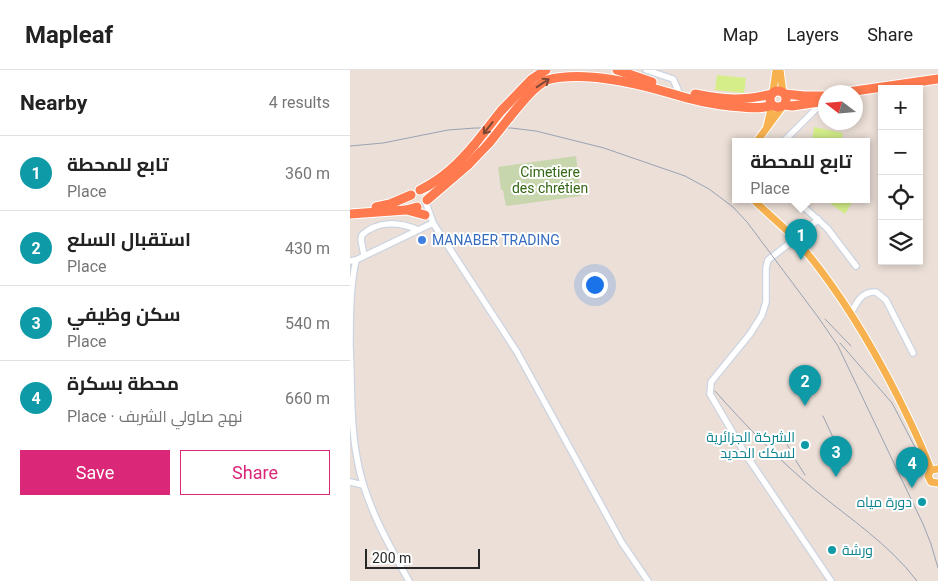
<!DOCTYPE html>
<html lang="en">
<head>
<meta charset="utf-8">
<style>
  body { margin:0; font-family:Roboto,Cairo,sans-serif; background:#f6f6f6; color:#222 }
  .controls { position:absolute; right:15px; top:15px; display:grid; overflow:hidden; border-radius:0px; box-shadow:0 2px 8px #0003 }
  .controls button { width:45px; height:45px; display:grid; place-items:center; padding:0; border:0; border-bottom:1px solid #e0e0e0; background:#fff; color:#222; font:25px sans-serif }
  .compass { position:absolute; left:468px; top:15px; width:45px; height:45px; border-radius:50%; background:#fff; box-shadow:0 2px 8px #0003; rotate:286deg }
  .scale { position:absolute; left:15px; bottom:12px; width:115px; box-sizing:border-box; padding-left:5px; border:2px solid #272727; border-top:0; font-size:14px; line-height:18px; white-space:nowrap; color:#272727; -webkit-text-stroke:4px #fff; paint-order:stroke }
  .you { position:absolute; left:244px; top:214px; width:18px; height:18px; margin:-12px; border:4px solid #fff; border-radius:50%; background:#1a73e8; box-shadow:0 0 0 8px #1a73e833 }
  .badge { display:grid; place-items:center; width:32px; height:32px; border-radius:50%; background:#db2777; color:#fff; font-size:16px; font-weight:700 }
  .pin { position:absolute; translate:-50% -41px; filter:drop-shadow(0 1px 2px #0008) }
  .pin::after { content:''; position:absolute; top:26px; width:18px; height:15px; background:inherit; clip-path:polygon(0 0,100% 0,50% 100%) }
  .popup { position:absolute; left:382px; top:68px; width:138px; height:65px; box-sizing:border-box; display:grid; place-content:center; border-radius:0px; background:#fff; filter:drop-shadow(0 1px 4px #0005); font-size:16px; white-space:nowrap; color:#767676 }
  .popup b { font-size:19px; color:#222 }
  .popup::after { content:''; position:absolute; left:50%; top:100%; margin-left:-10px; border:10px solid transparent; border-top-color:#fff }
  .list { margin:0; padding:0; list-style:none }
  h2 { display:flex; justify-content:space-between; align-items:center; height:65px; margin:0; padding:0 20px; font-size:21px }
  h2 small { font-size:16px; font-weight:400; color:#767676 }
  .list li { display:grid; grid-template-columns:32px 1fr auto; gap:15px; align-items:center; box-sizing:border-box; height:75px; padding:0 20px; border-top:1px solid #e0e0e0 }
  .list b { display:block; font-size:19px; white-space:nowrap }
  .list p { margin:0; font-size:16px; white-space:nowrap; color:#767676 }
  .list em { font-size:16px; font-style:normal; color:#767676 }
  .actions { display:flex; gap:10px; padding:15px 20px }
  .actions a { flex:1; padding:11px 0; border:1px solid #db2777; border-radius:0px; text-align:center; font-size:18px; color:#db2777 }
  .actions .main { background:#db2777; color:#fff }
  .icon { flex:none; width:28px; height:28px; fill:none; stroke:currentColor; stroke-width:2; stroke-linecap:round; stroke-linejoin:round }
  .map { position:relative; flex:none; width:588px; height:511px; overflow:hidden }
  header { display:flex; align-items:center; gap:30px; box-sizing:border-box; height:70px; padding:0 25px; background:#fff; border-bottom:1px solid #e0e0e0 }
  header strong { font-size:24px }
  nav { display:flex; gap:28px; margin-inline-start:auto; font-size:18px }
  main { display:flex }
  aside { flex:1; background:#fff }
  .map>svg:first-child { display:block }
  .cemetery { fill:#c8d6ad }
  .pitch { fill:#d5ee8a }
  .lines { fill:none; stroke-linecap:round; stroke-linejoin:round }
  .minor-casing { stroke:#ccd4e1; stroke-width:8 }
  .major-casing { stroke:#fff; stroke-width:9 }
  .highway-casing { stroke:#fff; stroke-width:11 }
  .minor { stroke:#fff; stroke-width:5.5 }
  .major { stroke:#f7b24f; stroke-width:7 }
  .highway { stroke:#ff7a4e; stroke-width:9 }
  .rail { stroke:#9aa2b3; stroke-width:1 }
  .highway-bridge-casing { stroke:#fff; stroke-width:11; stroke-linecap:butt }
  .highway-bridge { stroke:#ff7a4e; stroke-width:9 }
  .oneway { stroke:#7d4837 }
  .shop-dot { fill:#3f7fe0; stroke:#fff; stroke-width:2 }
  .culture-dot { fill:#0f9aa8; stroke:#fff; stroke-width:2 }
  .labels { text-anchor:middle; dominant-baseline:central; stroke-width:4; stroke-linejoin:round; paint-order:stroke }
  .park-label { font-size:14px; fill:#346615; stroke:#fff }
  .shop-label { font-size:14px; fill:#366cbe; stroke:#fff; text-anchor:start }
  .culture-label { font-size:14px; fill:#0d838f; stroke:#fff; text-anchor:end }
</style>
</head>
<body>
<header>
<strong>Mapleaf</strong>
<nav><a>Map</a><a>Layers</a><a>Share</a></nav>
</header>
<main>
<aside>
<h2>Nearby<small>4 results</small></h2>
<ul class="list">
<li><span class="badge" style="background:#0f9aa8">1</span><div><b>تابع للمحطة</b><p>Place</p></div><em>360 m</em></li>
<li><span class="badge" style="background:#0f9aa8">2</span><div><b>استقبال السلع</b><p>Place</p></div><em>430 m</em></li>
<li><span class="badge" style="background:#0f9aa8">3</span><div><b>سكن وظيفي</b><p>Place</p></div><em>540 m</em></li>
<li><span class="badge" style="background:#0f9aa8">4</span><div><b>محطة بسكرة</b><p>Place · نهج صاولي الشربف</p></div><em>660 m</em></li>
</ul>
<div class="actions"><a class="main">Save</a><a>Share</a></div>
</aside>
<div class="map">
<svg width="588" height="511" viewBox="0 0 588 511">
  <rect width="100%" height="100%" fill="#ebdfd7"/>
  <path class="cemetery" d="M 226,86 L 231,126 L 156,136 L 153,120 L 151,120 L 148,97 Z"/>
  <g class="pitch">
    <path d="M 367,5 L 396,8 L 394,23 L 365,20 Z"/>
    <path d="M 464,57 L 493,63 L 491,71 L 462,71 Z"/>
    <path d="M 474,129 L 497,129 L 502,132 L 495,144 Z"/>
  </g>
  <g class="lines">
    <defs>
      <g id="minor">
        <path d="M 296,0 L 323,9 L 328,20"/>
        <path d="M 434,71 L 466,39 L 471,31"/>
        <path d="M 445,129 L 477,158 L 506,196"/>
        <path d="M 76,133 L 83,153 L 167,282 L 272,473 L 298,511"/>
        <path d="M 445,169 L 418,190 L 416,198 L 416,232 L 412,245 L 400,264 L 361,312 L 360,324 L 396,385 L 481,511"/>
        <path d="M 447,171 L 468,149"/>
        <path d="M 14,185 L 11,170 L 12,165 C 28,150 50,152 68,160"/>
        <path d="M 0,191 L 6,190 L 83,153"/>
        <path d="M 501,243 C 507,232 512,221 526,222 L 536,230 L 563,283"/>
        <path d="M 0,275 C 0,247 0,217 6,190"/>
        <path d="M 0,277 C 2,314 0,352 7,388 C 14,431 38,474 59,511"/>
        <path d="M 0,412 L 13,415"/>
      </g>
      <g id="major">
        <path d="M 430,0 L 433,23"/>
        <path d="M 423,22 L 426,0"/>
        <path d="M 417,56 L 422,35"/>
        <path d="M 407,71 L 433,36"/>
        <path d="M 403,129 C 417,144 434,156 447,171 C 488,218 520,272 548,327 C 560,351 572,375 581,400"/>
        <path d="M 588,399 L 581,400 L 578,406 L 581,412 L 588,413"/>
      </g>
      <g id="highway">
        <path d="M 267,0 L 302,12"/>
        <circle cx="428" cy="29" r="8"/>
        <path d="M 498,22 L 588,9"/>
        <path d="M 345,24 C 374,30 393,31 422,24"/>
        <path d="M 435,24 L 454,26 L 473,26"/>
        <path d="M 434,35 L 442,36 L 476,31"/>
        <path d="M 151,41 L 182,9 L 196,0"/>
        <path d="M 159,48 C 170,35 182,18 197,10 C 234,0 286,13 323,24 C 342,30 361,34 380,36 C 392,37 410,40 422,35"/>
        <path d="M 70,120 C 93,109 109,93 125,74"/>
        <path d="M 77,130 L 119,94 L 140,72"/>
        <path d="M 26,137 L 40,134 L 61,125"/>
        <path d="M 57,140 L 75,145"/>
        <path d="M 0,144 L 56,140 L 67,137"/>
      </g>
    </defs>
    <use href="#minor" class="minor-casing"/>
    <use href="#major" class="major-casing"/>
    <use href="#highway" class="highway-casing"/>
    <use href="#minor" class="minor"/>
    <use href="#major" class="major"/>
    <use href="#highway" class="highway"/>
    <g class="rail">
      <path d="M 0,76 L 33,73 L 98,60 L 125,58 L 161,58 L 186,61 L 254,78 L 335,106 L 359,119 L 383,137 L 397,152 L 468,247 L 488,276 L 573,454 L 581,474 L 588,498"/>
      <path d="M 475,249 L 501,276"/>
      <path d="M 490,273 L 542,333 L 567,381"/>
      <path d="M 365,321 C 396,356 430,391 465,420 C 500,449 539,474 567,511"/>
      <path d="M 473,346 L 488,378 L 493,396"/>
      <path d="M 432,364 L 443,386 L 455,405"/>
    </g>
    <defs>
      <g id="highway-bridge">
        <path d="M 140,72 L 159,48"/>
        <path d="M 125,74 L 151,41"/>
      </g>
    </defs>
    <use href="#highway-bridge" class="highway-bridge-casing"/>
    <use href="#highway-bridge" class="highway-bridge"/>
  </g>
  <defs><path id="oneway-shaft" d="M-6 0H5M1.5-3L5.5 0L1.5 3" fill="none" stroke-width="1.6" stroke-linecap="round" stroke-linejoin="round" transform="scale(1.25)"/></defs>
  <g class="oneway">
    <use href="#oneway-shaft" transform="translate(193 13) rotate(-34)"/>
    <use href="#oneway-shaft" transform="translate(138 58) rotate(128)"/>
  </g>
  <circle class="shop-dot" cx="72" cy="170" r="5"/>
  <g class="culture-dot">
    <circle cx="455" cy="375" r="5"/>
    <circle cx="572" cy="432" r="5"/>
    <circle cx="482" cy="480" r="5"/>
  </g>
  <g class="labels">
    <g class="park-label">
      <text x="200" y="102">Cimetiere<tspan x="200" dy="16">des chrétien</tspan></text>
    </g>
    <g class="shop-label">
      <text x="82" y="170">MANABER TRADING</text>
    </g>
    <g class="culture-label">
      <text x="445" y="367">الشركة الجزائرية<tspan x="445" dy="16">لسكك الحديد</tspan></text>
      <text x="562" y="432">دورة مياه</text>
      <text x="492" y="480" text-anchor="start">ورشة</text>
    </g>
  </g>
</svg>
<div class="controls">
<button>+</button>
<button>−</button>
<button><svg class="icon" aria-label="locate" viewBox="0 0 24 24"><circle cx="12" cy="12" r="6"/><path d="M12 2v4M12 18v4M2 12h4M18 12h4"/></svg></button>
<button><svg class="icon" aria-label="layers" viewBox="0 0 24 24"><path d="M12 4l9 5-9 5-9-5zM3 14l9 5 9-5"/></svg></button>
</div>
<svg class="compass" viewBox="-18 -18 36 36"><path d="M0-13l5 13h-10z" fill="#e53935"/><path d="M0 13l5-13h-10z" fill="#767676"/></svg>
<div class="scale">200 m</div>
<div class="you"></div>
<div class="pin badge" style="left:451px;top:190px;background:#0f9aa8">1</div>
<div class="popup"><b>تابع للمحطة</b>Place</div>
<div class="pin badge" style="left:455px;top:336px;background:#0f9aa8">2</div>
<div class="pin badge" style="left:486px;top:407px;background:#0f9aa8">3</div>
<div class="pin badge" style="left:562px;top:418px;background:#0f9aa8">4</div>
</div>
</main>
</body>
</html>
